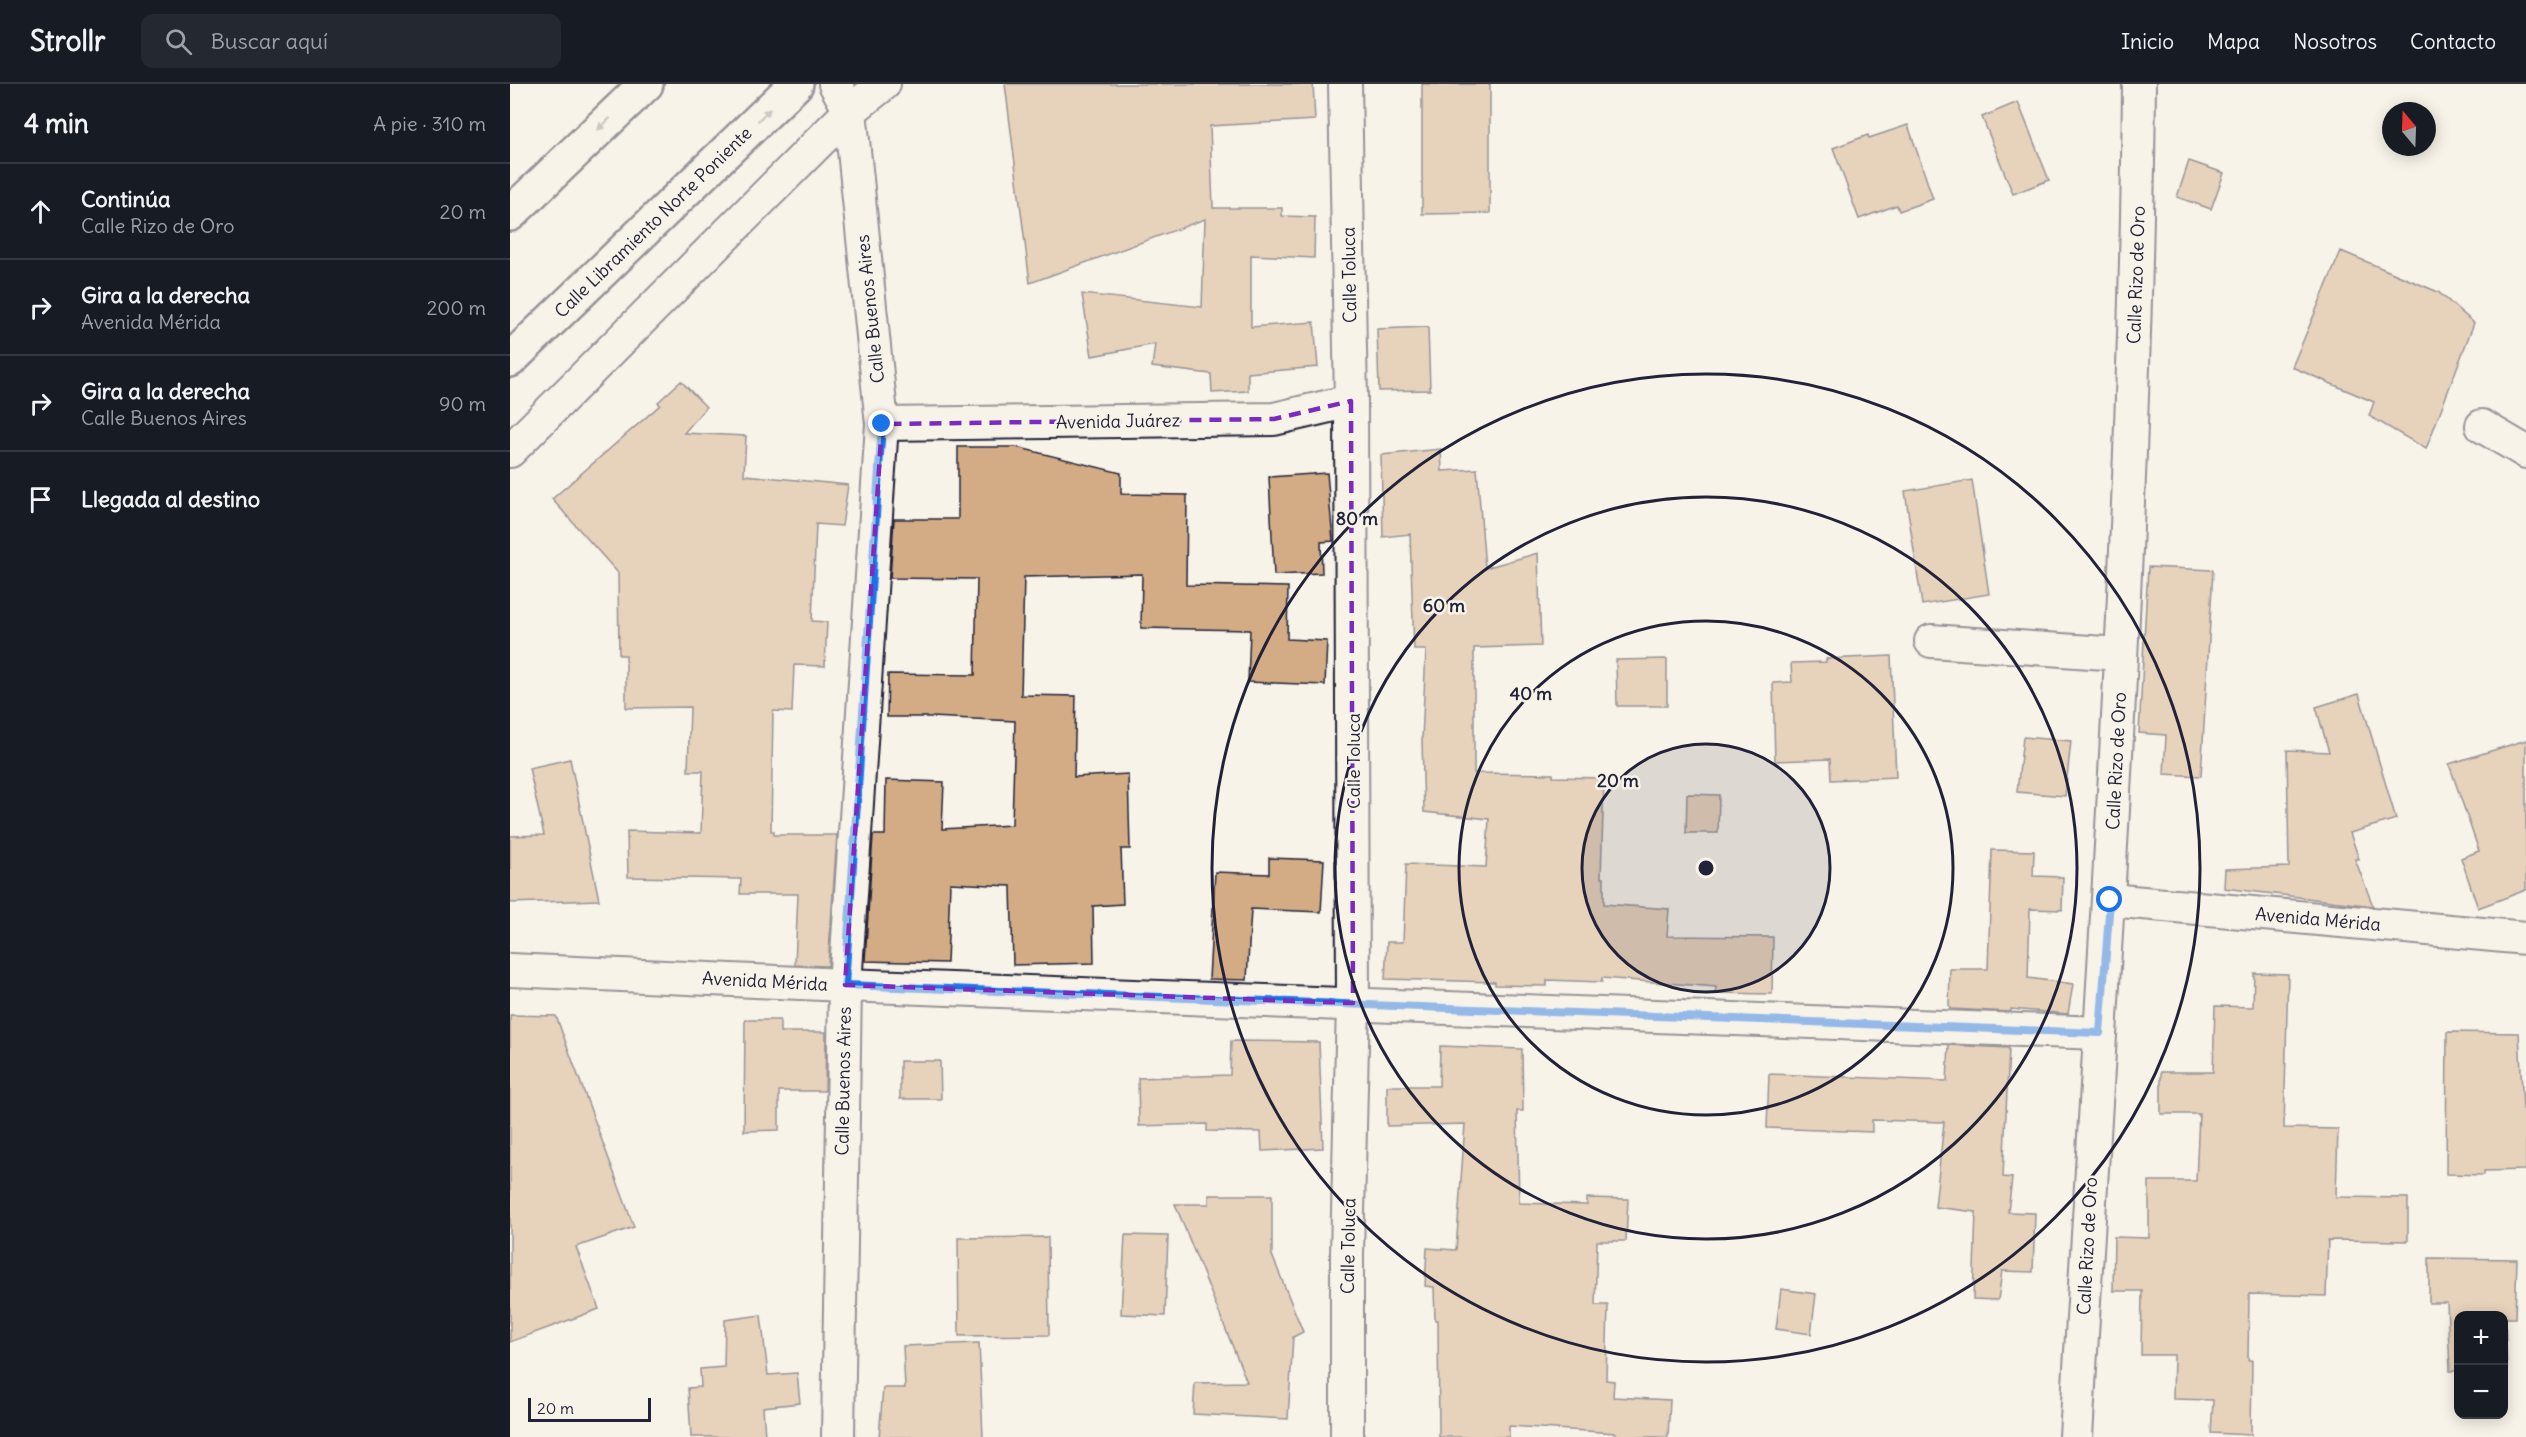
<!DOCTYPE html>
<html lang="es">
<head>
<meta charset="utf-8">
<style>
  body { margin:0; font-family:Delius,sans-serif; background:#242831; color:#f1f3f6 }
  .controls { position:absolute; right:18px; bottom:18px; display:grid; overflow:hidden; border-radius:12px; box-shadow:0 3px 15px #0003 }
  .controls button { width:54px; height:54px; display:grid; place-items:center; padding:0; border:0; border-bottom:2px solid #363941; background:#171b24; color:#f1f3f6; font:30px sans-serif }
  .compass { position:absolute; left:1872px; top:18px; width:54px; height:54px; border-radius:50%; background:#171b24; box-shadow:0 3px 15px #0003; rotate:341deg }
  .scale { position:absolute; left:18px; bottom:15px; width:123px; box-sizing:border-box; padding-left:6px; border:3px solid #22223b; border-top:0; font-size:16px; line-height:21px; white-space:nowrap; color:#22223b; -webkit-text-stroke:4px #f7f3e8; paint-order:stroke }
  .stop { position:absolute; width:18px; height:18px; margin:-14px; border:4px solid #1a73e8; border-radius:50%; background:#fff }
  .stop.end { background:#1a73e8; border-color:#fff; box-shadow:0 2px 6px #0008 }
  .list { margin:0; padding:0; list-style:none }
  h2 { display:flex; justify-content:space-between; align-items:center; height:78px; margin:0; padding:0 24px; font-size:26px }
  h2 small { font-size:20px; font-weight:400; color:#9ea1a6 }
  .list li { display:grid; grid-template-columns:39px 1fr auto; gap:18px; align-items:center; box-sizing:border-box; height:96px; padding:0 24px; border-top:2px solid #363941 }
  .list b { display:block; font-size:22px; white-space:nowrap }
  .list p { margin:0; font-size:20px; white-space:nowrap; color:#9ea1a6 }
  .list em { font-size:20px; font-style:normal; color:#9ea1a6 }
  .icon { flex:none; width:33px; height:33px; fill:none; stroke:currentColor; stroke-width:2; stroke-linecap:round; stroke-linejoin:round }
  .map { position:relative; flex:none; width:2016px; height:1353px; overflow:hidden }
  header { display:flex; align-items:center; gap:36px; box-sizing:border-box; height:84px; padding:0 30px; background:#171b24; border-bottom:2px solid #363941 }
  header strong { font-size:28px }
  nav { display:flex; gap:33px; margin-inline-start:auto; font-size:21px }
  .search { width:420px; height:54px; background:#242831; display:flex; align-items:center; gap:15px; box-sizing:border-box; padding:0 21px; border-radius:12px; color:#9ea1a6; font-size:22px }
  main { display:flex }
  aside { flex:1; background:#171b24 }
  .map>svg:first-child { display:block }
  .building { fill:#d3ac85; stroke:#22223b; stroke-width:1.5 }
  .lines { fill:none; stroke-linecap:round; stroke-linejoin:round }
  .minor-casing { stroke:#22223b; stroke-width:36 }
  .trunk-casing { stroke:#22223b; stroke-width:38 }
  .minor { stroke:#f7f3e8; stroke-width:32 }
  .trunk { stroke:#f7f3e8; stroke-width:33 }
  .oneway { fill:#97959a }
  .route { stroke:#1a73e8; stroke-width:8 }
  .marked { fill:none; stroke:#7b2cbf; stroke-width:4.5; stroke-dasharray:12 8; stroke-linejoin:round }
  .ring { fill:none; stroke:#22223b; stroke-width:3 }
  .labels { text-anchor:middle; dominant-baseline:central; stroke-width:5; stroke-linejoin:round; paint-order:stroke }
  .street-label { font-size:18px; fill:#22223b; stroke:#f7f3e8 }
  .centre { fill:#22223b; stroke:#f7f3e8; stroke-width:3 }
  .ring-label { font-size:18px; text-anchor:middle; font-weight:bold; fill:#22223b; stroke:#f7f3e8; stroke-width:5; stroke-linejoin:round; paint-order:stroke }
</style>
</head>
<body>
<header>
<strong>Strollr</strong>
<div class="search"><svg class="icon" aria-label="search" viewBox="0 0 24 24"><circle cx="10" cy="10" r="6"/><path d="M15 15l6 6"/></svg>Buscar aquí</div>
<nav><a>Inicio</a><a>Mapa</a><a>Nosotros</a><a>Contacto</a></nav>
</header>
<main>
<aside>
<h2>4 min<small>A pie · 310 m</small></h2>
<ul class="list">
<li><svg class="icon" aria-label="ahead" viewBox="0 0 24 24"><path d="M12 20V5M6 11l6-6 6 6"/></svg><div><b>Continúa</b><p>Calle Rizo de Oro</p></div><em>20 m</em></li>
<li><svg class="icon" aria-label="right" viewBox="0 0 24 24"><path d="M7 20v-9h11M14 6l5 5-5 5"/></svg><div><b>Gira a la derecha</b><p>Avenida Mérida</p></div><em>200 m</em></li>
<li><svg class="icon" aria-label="right" viewBox="0 0 24 24"><path d="M7 20v-9h11M14 6l5 5-5 5"/></svg><div><b>Gira a la derecha</b><p>Calle Buenos Aires</p></div><em>90 m</em></li>
<li><svg class="icon" aria-label="arrive" viewBox="0 0 24 24"><path d="M6 21V4h12l-3 4 3 4H6"/></svg><div><b>Llegada al destino</b></div></li>
</ul>
</aside>
<div class="map">
<svg width="2016" height="1353" viewBox="0 0 2016 1353">
  <rect width="100%" height="100%" fill="#f7f3e8"/>
  <filter id="ink" filterUnits="userSpaceOnUse"><feTurbulence type="fractalNoise" baseFrequency=".0167" numOctaves="2"/><feDisplacementMap in="SourceGraphic" scale="12" xChannelSelector="R" yChannelSelector="G"/><feConvolveMatrix kernelMatrix="1 2 1 2 8 2 1 2 1" color-interpolation-filters="sRGB"/></filter>
  <g filter="url(#ink)">
    <g class="building">
      <path d="M 495,0 L 803,0 L 805,36 L 700,42 L 703,124 L 772,124 L 772,132 L 805,133 L 804,174 L 741,171 L 741,243 L 804,238 L 808,283 L 738,289 L 738,307 L 702,309 L 701,290 L 642,283 L 645,260 L 582,272 L 572,210 L 692,223 L 695,135 L 520,199 Z"/>
      <path d="M 912,0 L 980,0 L 980,129 L 912,130 Z"/>
      <path d="M 1508,18 L 1539,96 L 1503,110 L 1472,33 Z"/>
      <path d="M 1398,41 L 1423,115 L 1389,127 L 1387,121 L 1349,135 L 1323,64 L 1358,51 L 1359,54 Z"/>
      <path d="M 1679,77 L 1714,89 L 1701,125 L 1667,113 Z"/>
      <path d="M 1831,167 L 1928,208 L 1964,239 L 1916,365 L 1859,332 L 1864,318 L 1782,283 Z"/>
      <path d="M 918,243 L 920,306 L 869,307 L 867,245 Z"/>
      <path d="M 171,297 L 196,323 L 174,349 L 236,352 L 234,391 L 338,401 L 332,442 L 306,440 L 302,537 L 317,538 L 315,582 L 284,581 L 282,628 L 263,627 L 261,747 L 264,747 L 264,751 L 327,751 L 318,882 L 285,881 L 288,810 L 230,810 L 231,795 L 118,793 L 117,747 L 191,749 L 193,687 L 178,687 L 180,623 L 116,624 L 116,571 L 109,571 L 108,489 L 42,415 L 150,321 L 148,318 Z"/>
      <path d="M 448,363 L 506,363 L 611,389 L 611,410 L 677,411 L 676,501 L 778,503 L 777,555 L 817,557 L 815,601 L 738,598 L 740,546 L 631,544 L 632,490 L 514,493 L 511,611 L 566,612 L 564,693 L 618,690 L 620,765 L 611,765 L 613,820 L 583,822 L 584,879 L 503,881 L 501,802 L 440,799 L 437,879 L 355,877 L 363,751 L 375,751 L 376,696 L 434,698 L 432,745 L 502,741 L 505,637 L 421,633 L 377,633 L 378,590 L 465,591 L 467,495 L 380,494 L 384,435 L 448,435 Z"/>
      <path d="M 931,365 L 932,387 L 967,385 L 975,484 L 1028,469 L 1031,562 L 964,564 L 964,689 L 1043,690 L 1043,693 L 1094,694 L 1091,794 L 1094,794 L 1094,820 L 1159,825 L 1157,852 L 1263,853 L 1262,910 L 1205,909 L 1206,903 L 1092,894 L 1092,898 L 1037,896 L 1037,902 L 985,901 L 985,898 L 875,895 L 877,858 L 893,858 L 896,780 L 976,783 L 979,735 L 914,728 L 912,656 L 916,566 L 904,566 L 900,450 L 873,453 L 871,371 Z"/>
      <path d="M 817,389 L 823,457 L 811,458 L 812,489 L 764,491 L 759,393 Z"/>
      <path d="M 1462,396 L 1479,510 L 1412,521 L 1395,407 Z"/>
      <path d="M 1638,483 L 1703,486 L 1691,692 L 1654,690 L 1656,651 L 1629,649 Z"/>
      <path d="M 1381,572 L 1386,693 L 1321,696 L 1320,675 L 1265,677 L 1263,599 L 1282,598 L 1281,579 L 1316,578 L 1316,575 Z"/>
      <path d="M 1157,575 L 1157,622 L 1107,622 L 1106,576 Z"/>
      <path d="M 1849,610 L 1886,735 L 1840,749 L 1849,775 L 1845,775 L 1863,822 L 1714,804 L 1715,785 L 1779,783 L 1777,666 L 1819,668 L 1806,623 Z"/>
      <path d="M 1513,653 L 1561,657 L 1555,712 L 1507,708 Z"/>
      <path d="M 2016,656 L 2016,806 L 1968,824 L 1951,774 L 1969,767 L 1939,680 Z"/>
      <path d="M 60,675 L 89,816 L 0,819 L 0,752 L 34,751 L 19,684 Z"/>
      <path d="M 1177,710 L 1209,711 L 1208,749 L 1176,749 Z"/>
      <path d="M 1482,766 L 1524,767 L 1523,792 L 1553,793 L 1552,826 L 1520,825 L 1518,894 L 1563,900 L 1558,930 L 1501,925 L 1501,928 L 1441,925 L 1439,923 L 1440,885 L 1478,885 Z"/>
      <path d="M 759,774 L 814,776 L 811,828 L 741,825 L 737,896 L 699,895 L 705,788 L 759,790 Z"/>
      <path d="M 1744,889 L 1778,890 L 1774,1044 L 1828,1045 L 1826,1113 L 1898,1114 L 1898,1157 L 1818,1156 L 1816,1212 L 1739,1210 L 1738,1276 L 1742,1276 L 1741,1351 L 1701,1349 L 1703,1316 L 1663,1315 L 1664,1271 L 1631,1271 L 1632,1207 L 1603,1207 L 1604,1153 L 1639,1154 L 1639,1097 L 1686,1097 L 1689,1030 L 1651,1030 L 1651,988 L 1703,988 L 1705,922 L 1743,923 Z"/>
      <path d="M 0,931 L 46,932 L 124,1143 L 66,1163 L 89,1225 L 0,1258 Z"/>
      <path d="M 235,936 L 270,936 L 270,948 L 316,948 L 315,1007 L 269,1007 L 269,1046 L 234,1047 Z"/>
      <path d="M 1937,948 L 2009,949 L 2013,1025 L 2016,1025 L 2016,1086 L 1974,1087 L 1974,1091 L 1936,1090 Z"/>
      <path d="M 721,957 L 809,958 L 813,1064 L 752,1067 L 751,1048 L 697,1047 L 697,1040 L 629,1042 L 628,994 L 720,991 Z"/>
      <path d="M 1439,961 L 1499,964 L 1493,1093 L 1502,1094 L 1498,1128 L 1525,1129 L 1523,1188 L 1492,1187 L 1488,1216 L 1463,1215 L 1466,1128 L 1425,1123 L 1434,1038 L 1362,1036 L 1362,1048 L 1257,1044 L 1259,990 L 1437,997 Z"/>
      <path d="M 930,962 L 1012,965 L 1013,1027 L 1007,1027 L 1009,1119 L 1077,1121 L 1077,1114 L 1118,1115 L 1116,1157 L 1087,1157 L 1085,1221 L 1098,1221 L 1096,1296 L 1104,1297 L 1103,1313 L 1160,1316 L 1158,1353 L 1106,1353 L 1106,1349 L 999,1342 L 999,1353 L 929,1353 L 928,1236 L 925,1236 L 924,1203 L 915,1202 L 917,1164 L 946,1166 L 955,1040 L 877,1042 L 877,1002 L 929,1002 Z"/>
      <path d="M 390,977 L 430,977 L 431,1015 L 390,1015 Z"/>
      <path d="M 699,1111 L 762,1111 L 762,1171 L 793,1248 L 783,1253 L 778,1335 L 683,1330 L 685,1299 L 737,1298 L 665,1120 L 699,1120 Z"/>
      <path d="M 615,1151 L 658,1152 L 655,1232 L 611,1230 Z"/>
      <path d="M 538,1153 L 539,1251 L 449,1252 L 448,1154 Z"/>
      <path d="M 1919,1174 L 2007,1175 L 2005,1234 L 1995,1234 L 1997,1285 L 1994,1285 L 1994,1232 L 1948,1232 L 1948,1287 L 1940,1287 L 1937,1219 L 1919,1219 Z"/>
      <path d="M 1271,1205 L 1306,1210 L 1301,1250 L 1266,1245 Z"/>
      <path d="M 251,1231 L 258,1291 L 287,1289 L 290,1319 L 253,1323 L 255,1353 L 181,1353 L 178,1304 L 191,1303 L 190,1285 L 214,1283 L 215,1236 Z"/>
      <path d="M 469,1259 L 473,1353 L 369,1353 L 373,1304 L 395,1304 L 393,1262 Z"/>
    </g>
    <g class="lines">
      <defs>
        <g id="minor">
          <path d="M 325,0 L 340,27 L 372,340 L 335,901 L 328,1353"/>
          <path d="M 835,0 L 841,317 L 843,919 L 837,1170 L 837,1353"/>
          <path d="M 372,340 L 764,335 L 841,317"/>
          <path d="M 1972,342 L 2016,368"/>
          <path d="M 0,367 L 340,27 L 374,0"/>
          <path d="M 1421,557 L 1610,570"/>
          <path d="M 1600,816 L 2016,854"/>
          <path d="M 0,886 L 335,901 L 1590,949"/>
          <path d="M 1566,1353 C 1592,902 1625,452 1629,0"/>
        </g>
        <g id="trunk">
          <path d="M 0,130 L 136,0"/>
          <path d="M 0,276 L 286,0"/>
        </g>
      </defs>
      <use href="#minor" class="minor-casing"/>
      <use href="#trunk" class="trunk-casing"/>
      <use href="#minor" class="minor"/>
      <use href="#trunk" class="trunk"/>
    </g>
    <defs><path id="oneway-solid" d="M-6-.8H1V-3.2L6.5 0L1 3.2V.8H-6Z" transform="scale(1.5)"/></defs>
    <g class="oneway">
      <use href="#oneway-solid" transform="translate(254 31) rotate(-44)"/>
      <use href="#oneway-solid" transform="translate(94 40) rotate(136)"/>
    </g>
  </g>
  <g class="lines" filter="url(#ink)">
    <path class="route" d="M 372,340 L 335,901 L 1590,949 L 1600,816"/>
  </g>
  <path d="M0 0H2016V1353H0ZM 841,317 L 843,919 L 335,901 L 372,340 L 764,335 Z" fill="#f7f3e8" fill-opacity=".55" fill-rule="evenodd"/>
  <path class="marked" d="M 841,317 L 843,919 L 335,901 L 372,340 L 764,335 Z"/>
  <circle cx="1196" cy="784" r="124" fill="#22223b" fill-opacity=".12"/>
  <g class="ring">
    <circle cx="1196" cy="784" r="124"/>
    <circle cx="1196" cy="784" r="247"/>
    <circle cx="1196" cy="784" r="371"/>
    <circle cx="1196" cy="784" r="494"/>
  </g>
  <g class="labels">
    <g class="street-label">
      <text transform="translate(143 138) rotate(-44)">Calle Libramiento Norte Poniente</text>
      <text transform="translate(839 191) rotate(-91)">Calle Toluca</text>
      <text transform="translate(1626 191) rotate(-88)">Calle Rizo de Oro</text>
      <text transform="translate(360 225) rotate(-96)">Calle Buenos Aires</text>
      <text transform="translate(608 337) rotate(-1)">Avenida Juárez</text>
      <text transform="translate(843 677) rotate(-90)">Calle Toluca</text>
      <text transform="translate(1606 677) rotate(-87)">Calle Rizo de Oro</text>
      <text transform="translate(1808 835) rotate(5)">Avenida Mérida</text>
      <text transform="translate(255 897) rotate(3)">Avenida Mérida</text>
      <text transform="translate(333 997) rotate(-89)">Calle Buenos Aires</text>
      <text transform="translate(838 1162) rotate(-89)">Calle Toluca</text>
      <text transform="translate(1577 1162) rotate(-87)">Calle Rizo de Oro</text>
    </g>
  </g>
  <circle cx="1196" cy="784" r="9" class="centre"/>
  <g class="ring-label">
    <text x="847" y="441">80 m</text>
    <text x="934" y="528">60 m</text>
    <text x="1021" y="616">40 m</text>
    <text x="1108" y="703">20 m</text>
  </g>
</svg>
<div class="controls">
<button>+</button>
<button>−</button>
</div>
<svg class="compass" viewBox="-18 -18 36 36"><path d="M0-13l5 13h-10z" fill="#e53935"/><path d="M0 13l5-13h-10z" fill="#9ea1a6"/></svg>
<div class="scale">20 m</div>
<div class="stop" style="left:1600px;top:816px"></div>
<div class="stop end" style="left:372px;top:340px"></div>
</div>
</main>
</body>
</html>
